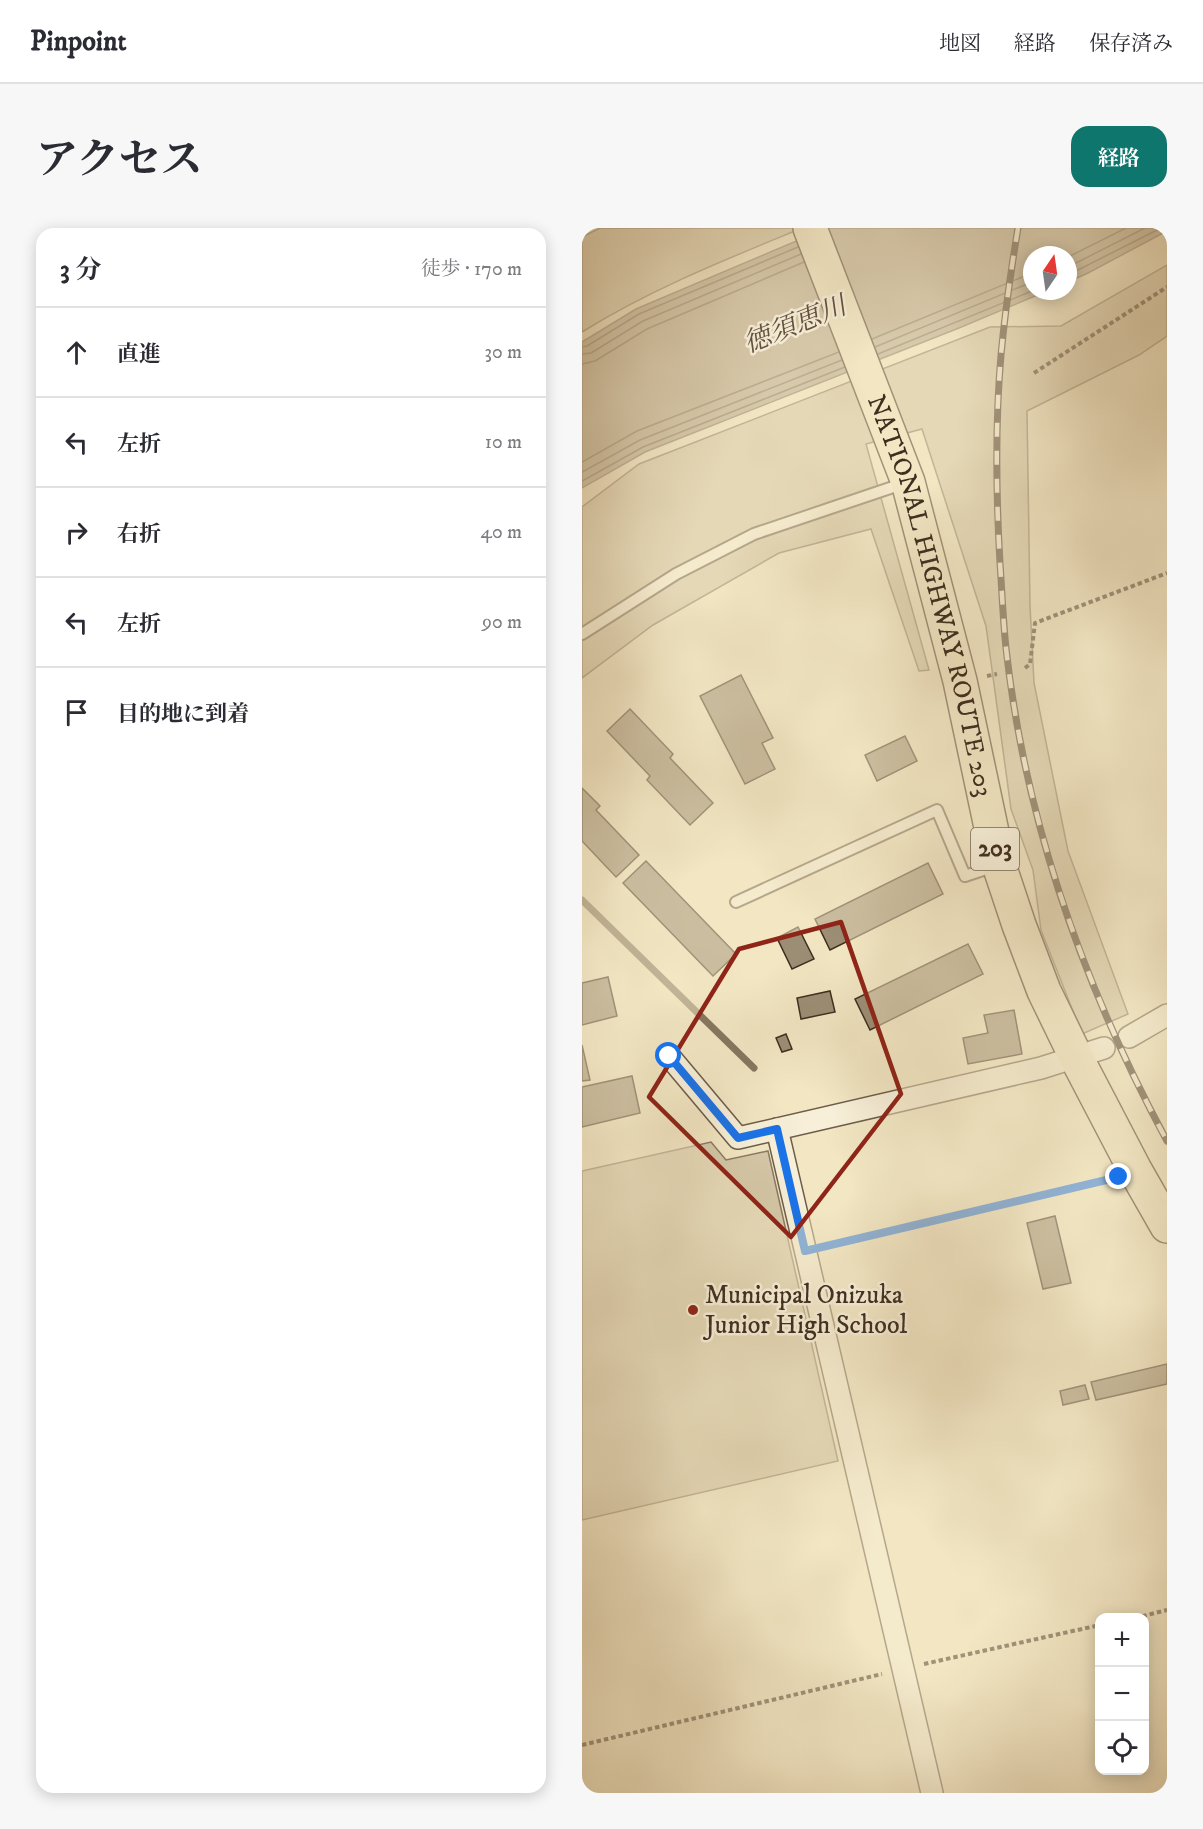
<!DOCTYPE html>
<html lang="ja">
<head>
<meta charset="utf-8">
<style>
  body { margin:0; font-family:"IM FELL DW Pica","Noto Serif JP",serif; background:#f7f7f7; color:#2b2b33 }
  .controls { position:absolute; right:18px; bottom:18px; display:grid; overflow:hidden; border-radius:12px; box-shadow:0 3px 15px #0003 }
  .controls button { width:54px; height:54px; display:grid; place-items:center; padding:0; border:0; border-bottom:2px solid #e1e1e2; background:#fff; color:#2b2b33; font:30px sans-serif }
  .compass { position:absolute; left:441px; top:18px; width:54px; height:54px; border-radius:50%; background:#fff; box-shadow:0 3px 15px #0003; rotate:13deg }
  .stop { position:absolute; width:18px; height:18px; margin:-14px; border:4px solid #1a73e8; border-radius:50%; background:#fff }
  .stop.end { background:#1a73e8; border-color:#fff; box-shadow:0 2px 6px #0008 }
  .list { margin:0; padding:0; list-style:none }
  h2 { display:flex; justify-content:space-between; align-items:center; height:78px; margin:0; padding:0 24px; font-size:26px }
  h2 small { font-size:20px; font-weight:400; color:#7c7c81 }
  .list li { display:grid; grid-template-columns:39px 1fr auto; gap:18px; align-items:center; box-sizing:border-box; height:90px; padding:0 24px; border-top:2px solid #e1e1e2 }
  .list b { display:block; font-size:22px; white-space:nowrap }
  .list em { font-size:20px; font-style:normal; color:#7c7c81 }
  .icon { flex:none; width:33px; height:33px; fill:none; stroke:currentColor; stroke-width:2; stroke-linecap:round; stroke-linejoin:round }
  .map { position:relative; flex:none; width:585px; height:1565px; overflow:hidden; border-radius:18px }
  header { display:flex; align-items:center; gap:36px; box-sizing:border-box; height:84px; padding:0 30px; background:#fff; border-bottom:2px solid #e1e1e2 }
  header strong { font-size:28px }
  nav { display:flex; gap:33px; margin-inline-start:auto; font-size:21px }
  .intro { display:flex; align-items:center; justify-content:space-between; box-sizing:border-box; height:144px; padding:0 36px }
  h1 { margin:0; font-size:42px }
  .button { padding:15px 27px; border-radius:18px; background:#0f766e; color:#fff; font-size:21px; font-weight:700 }
  main { display:flex; gap:36px; padding:0 36px }
  aside { flex:1; background:#fff; border-radius:18px; box-shadow:0 3px 15px #0003 }
  .map>svg:first-child { display:block }
  .green { fill:#d4c7a7; stroke:#8a7a64; stroke-width:1.5 }
  .water { fill:#b5a78c; stroke:#867761; stroke-width:1.5 }
  .lines { fill:none; stroke-linecap:round; stroke-linejoin:round }
  .shore { stroke:#7a6a56; stroke-width:1.5 }
  .stream { stroke:#867761; stroke-width:7 }
  .building { fill:#9c8e75; stroke:#3f2e20; stroke-width:1.5 }
  .lane-casing { stroke:#6c5c49; stroke-width:14 }
  .street-casing { stroke:#6c5c49; stroke-width:24 }
  .highway-casing { stroke:#3f2e20; stroke-width:36 }
  .path { stroke:#3f2e20; stroke-width:4; stroke-dasharray:4.5 3; stroke-linecap:butt }
  .lane { stroke:#f7efd8; stroke-width:10 }
  .street { stroke:#f7efd8; stroke-width:21 }
  .highway { stroke:#f2e6c3; stroke-width:33 }
  .rail-casing { stroke:#3f2e20; stroke-width:7 }
  .rail { stroke:#f7efd8; stroke-width:4.5; stroke-dasharray:14; stroke-linecap:butt }
  .route { stroke:#1a73e8; stroke-width:8 }
  .marked { fill:none; stroke:#8f2418; stroke-width:4.5; stroke-linejoin:round }
  .poi-dot { fill:#8f2418; stroke:#f7efd8; stroke-width:2 }
  .labels { text-anchor:middle; dominant-baseline:central; stroke-width:5; stroke-linejoin:round; paint-order:stroke }
  .shield { fill:#f7efd8; stroke:#766857; stroke-width:1.5 }
  .shield-label { font-size:24px; font-weight:bold; fill:#3f2e20 }
  .street-label { font-size:26px; fill:#3f2e20; stroke:#f7efd8 }
  .poi-label { font-size:26px; fill:#3f2e20; stroke:#f7efd8; text-anchor:start }
  .water-label { font-size:27px; font-style:italic; fill:#625240; stroke:#f7efd8 }
</style>
</head>
<body>
<header>
<strong>Pinpoint</strong>
<nav><a>地図</a><a>経路</a><a>保存済み</a></nav>
</header>
<div class="intro"><h1>アクセス</h1><a class="button">経路</a></div>
<main>
<aside>
<h2>3 分<small>徒歩 · 170 m</small></h2>
<ul class="list">
<li><svg class="icon" aria-label="ahead" viewBox="0 0 24 24"><path d="M12 20V5M6 11l6-6 6 6"/></svg><div><b>直進</b></div><em>30 m</em></li>
<li><svg class="icon" aria-label="left" viewBox="0 0 24 24"><path d="M17 20v-9H6M10 6l-5 5 5 5"/></svg><div><b>左折</b></div><em>10 m</em></li>
<li><svg class="icon" aria-label="right" viewBox="0 0 24 24"><path d="M7 20v-9h11M14 6l5 5-5 5"/></svg><div><b>右折</b></div><em>40 m</em></li>
<li><svg class="icon" aria-label="left" viewBox="0 0 24 24"><path d="M17 20v-9H6M10 6l-5 5 5 5"/></svg><div><b>左折</b></div><em>90 m</em></li>
<li><svg class="icon" aria-label="arrive" viewBox="0 0 24 24"><path d="M6 21V4h12l-3 4 3 4H6"/></svg><div><b>目的地に到着</b></div></li>
</ul>
</aside>
<div class="map">
<svg width="585" height="1565" viewBox="0 0 585 1565">
  <rect width="100%" height="100%" fill="#f2e6c3"/>
  <filter id="stains"><feTurbulence type="fractalNoise" baseFrequency=".00333" numOctaves="4"/><feColorMatrix values="0 0 0 0 .2 0 0 0 0 .09 0 0 0 0 .02 0 0 0 .5 -.17"/></filter>
  <radialGradient id="worn" r=".72"><stop offset=".6" stop-color="#630" stop-opacity="0"/><stop offset="1" stop-color="#630" stop-opacity=".3"/></radialGradient>
  <g class="green">
    <path d="M 18,0 L 220,0 C 145,31 69,61 0,104 L 0,9 Z"/>
    <path d="M 585,37 L 585,108 L 557,127 L 445,183 L 448,378 L 452,455 L 486,623 L 546,786 L 500,806 L 459,702 L 451,642 L 429,581 L 404,398 L 340,201 L 284,216 L 347,442 L 337,443 L 289,301 L 197,325 L 71,397 L 0,450 L 0,279 L 57,236 L 408,99 L 479,98 Z"/>
    <path d="M 129,914 L 144,932 L 186,923 L 256,1233 L 0,1292 L 0,943 Z"/>
  </g>
  <path class="water" d="M 245,0 L 585,0 L 585,3 L 506,45 L 486,54 L 486,27 L 450,27 L 450,63 L 465,63 L 377,100 L 63,224 L 0,260 L 0,114 L 54,81 Z"/>
  <g class="lines">
    <g class="shore">
      <path d="M 486,29 L 544,0"/>
      <path d="M 486,39 L 563,0"/>
      <path d="M 486,47 L 579,0"/>
      <path d="M 290,111 L 450,45"/>
      <path d="M 0,119 L 5,118 L 57,86 L 216,19"/>
      <path d="M 293,119 L 450,54"/>
      <path d="M 0,126 L 9,125 L 61,93 L 219,26"/>
      <path d="M 296,126 L 450,63"/>
      <path d="M 0,136 L 13,133 L 65,101 L 222,34"/>
      <path d="M 0,234 L 55,203 L 257,124"/>
      <path d="M 0,244 L 58,212 L 260,132"/>
      <path d="M 0,253 L 61,219 L 263,139"/>
    </g>
    <path class="stream" d="M 0,672 L 172,840"/>
  </g>
  <g class="building">
    <path d="M 159,447 L 191,510 L 180,515 L 193,541 L 163,556 L 118,468 Z"/>
    <path d="M 48,481 L 91,526 L 88,530 L 131,575 L 108,597 L 65,552 L 68,548 L 25,503 Z"/>
    <path d="M 323,508 L 335,533 L 295,553 L 283,527 Z"/>
    <path d="M 0,560 L 18,578 L 14,582 L 57,627 L 34,649 L 0,613 Z"/>
    <path d="M 64,633 L 154,726 L 131,748 L 41,655 Z"/>
    <path d="M 346,635 L 361,666 L 248,722 L 233,691 Z"/>
    <path d="M 216,699 L 232,731 L 210,741 L 195,710 Z"/>
    <path d="M 386,716 L 401,746 L 288,802 L 273,771 Z"/>
    <path d="M 26,749 L 35,788 L 0,797 L 0,755 Z"/>
    <path d="M 248,763 L 253,784 L 219,791 L 215,770 Z"/>
    <path d="M 432,782 L 440,826 L 386,836 L 381,810 L 406,805 L 402,787 Z"/>
    <path d="M 204,806 L 210,821 L 200,824 L 194,810 Z"/>
    <path d="M 0,817 L 8,852 L 0,853 Z"/>
    <path d="M 50,848 L 58,885 L 0,899 L 0,859 Z"/>
    <path d="M 473,988 L 489,1055 L 461,1061 L 445,995 Z"/>
    <path d="M 585,1136 L 585,1156 L 514,1172 L 509,1154 Z"/>
    <path d="M 503,1157 L 507,1171 L 481,1177 L 478,1163 Z"/>
  </g>
  <g class="lines">
    <defs>
      <g id="lane">
        <path d="M 0,406 L 94,346 L 172,306 L 323,255"/>
        <path d="M 154,674 L 355,582 L 383,648 L 413,638"/>
      </g>
      <g id="street">
        <path d="M 547,809 L 585,787"/>
        <path d="M 87,828 L 156,910 L 459,840 L 522,820"/>
        <path d="M 195,901 L 350,1565"/>
      </g>
      <g id="highway">
        <path id="s1" d="M 228,0 L 326,254 L 378,453 L 417,637 L 437,697 L 462,763 L 494,829 L 553,942 L 585,998"/>
      </g>
    </defs>
    <use href="#lane" class="lane-casing"/>
    <use href="#street" class="street-casing"/>
    <use href="#highway" class="highway-casing"/>
    <g class="path">
      <path d="M 452,145 L 585,59"/>
      <path d="M 443,440 L 448,436 L 453,395 L 585,345"/>
      <path d="M 405,448 L 415,446"/>
      <path d="M 245,1018 L 529,951"/>
      <path d="M 553,1390 L 585,1382"/>
      <path d="M 342,1436 L 518,1397"/>
      <path d="M 0,1517 L 300,1446"/>
    </g>
    <use href="#lane" class="lane"/>
    <use href="#street" class="street"/>
    <use href="#highway" class="highway"/>
    <defs>
      <path id="rail" d="M 436,0 C 429,42 423,84 419,127 C 413,196 414,266 418,335 C 420,364 421,392 424,420 C 443,593 503,761 585,913"/>
    </defs>
    <use href="#rail" class="rail-casing"/>
    <use href="#rail" class="rail"/>
  </g>
  <g class="lines">
    <path class="route" d="M 87,828 L 156,910 L 195,901 L 223,1023 L 537,949"/>
  </g>
  <path d="M0 0H585V1565H0ZM 259,694 L 319,866 L 209,1009 L 67,869 L 157,721 Z" fill="#f2e6c3" fill-opacity=".55" fill-rule="evenodd"/>
  <path class="marked" d="M 259,694 L 319,866 L 209,1009 L 67,869 L 157,721 Z"/>
  <circle class="poi-dot" cx="111" cy="1082" r="6"/>
  <g class="labels">
    <rect class="shield" x="389" y="600" width="48" height="42" rx="4.5"/>
    <g class="shield-label">
      <text x="413" y="621">203</text>
    </g>
    <g class="street-label">
      <text stroke="none"><textPath href="#s1" startOffset="388">NATIONAL HIGHWAY ROUTE 203</textPath></text>
    </g>
    <g class="poi-label">
      <text x="123" y="1067">Municipal Onizuka<tspan x="123" dy="30">Junior High School</tspan></text>
    </g>
    <g class="water-label">
      <text transform="translate(213 97) rotate(-22)">徳須恵川</text>
    </g>
  </g>
  <rect width="100%" height="100%" filter="url(#stains)"/>
  <rect width="100%" height="100%" fill="url(#worn)"/>
</svg>
<div class="controls">
<button>+</button>
<button>−</button>
<button><svg class="icon" aria-label="locate" viewBox="0 0 24 24"><circle cx="12" cy="12" r="6"/><path d="M12 2v4M12 18v4M2 12h4M18 12h4"/></svg></button>
</div>
<svg class="compass" viewBox="-18 -18 36 36"><path d="M0-13l5 13h-10z" fill="#e53935"/><path d="M0 13l5-13h-10z" fill="#7c7c81"/></svg>
<div class="stop" style="left:87px;top:828px"></div>
<div class="stop end" style="left:537px;top:949px"></div>
</div>
</main>
</body>
</html>
